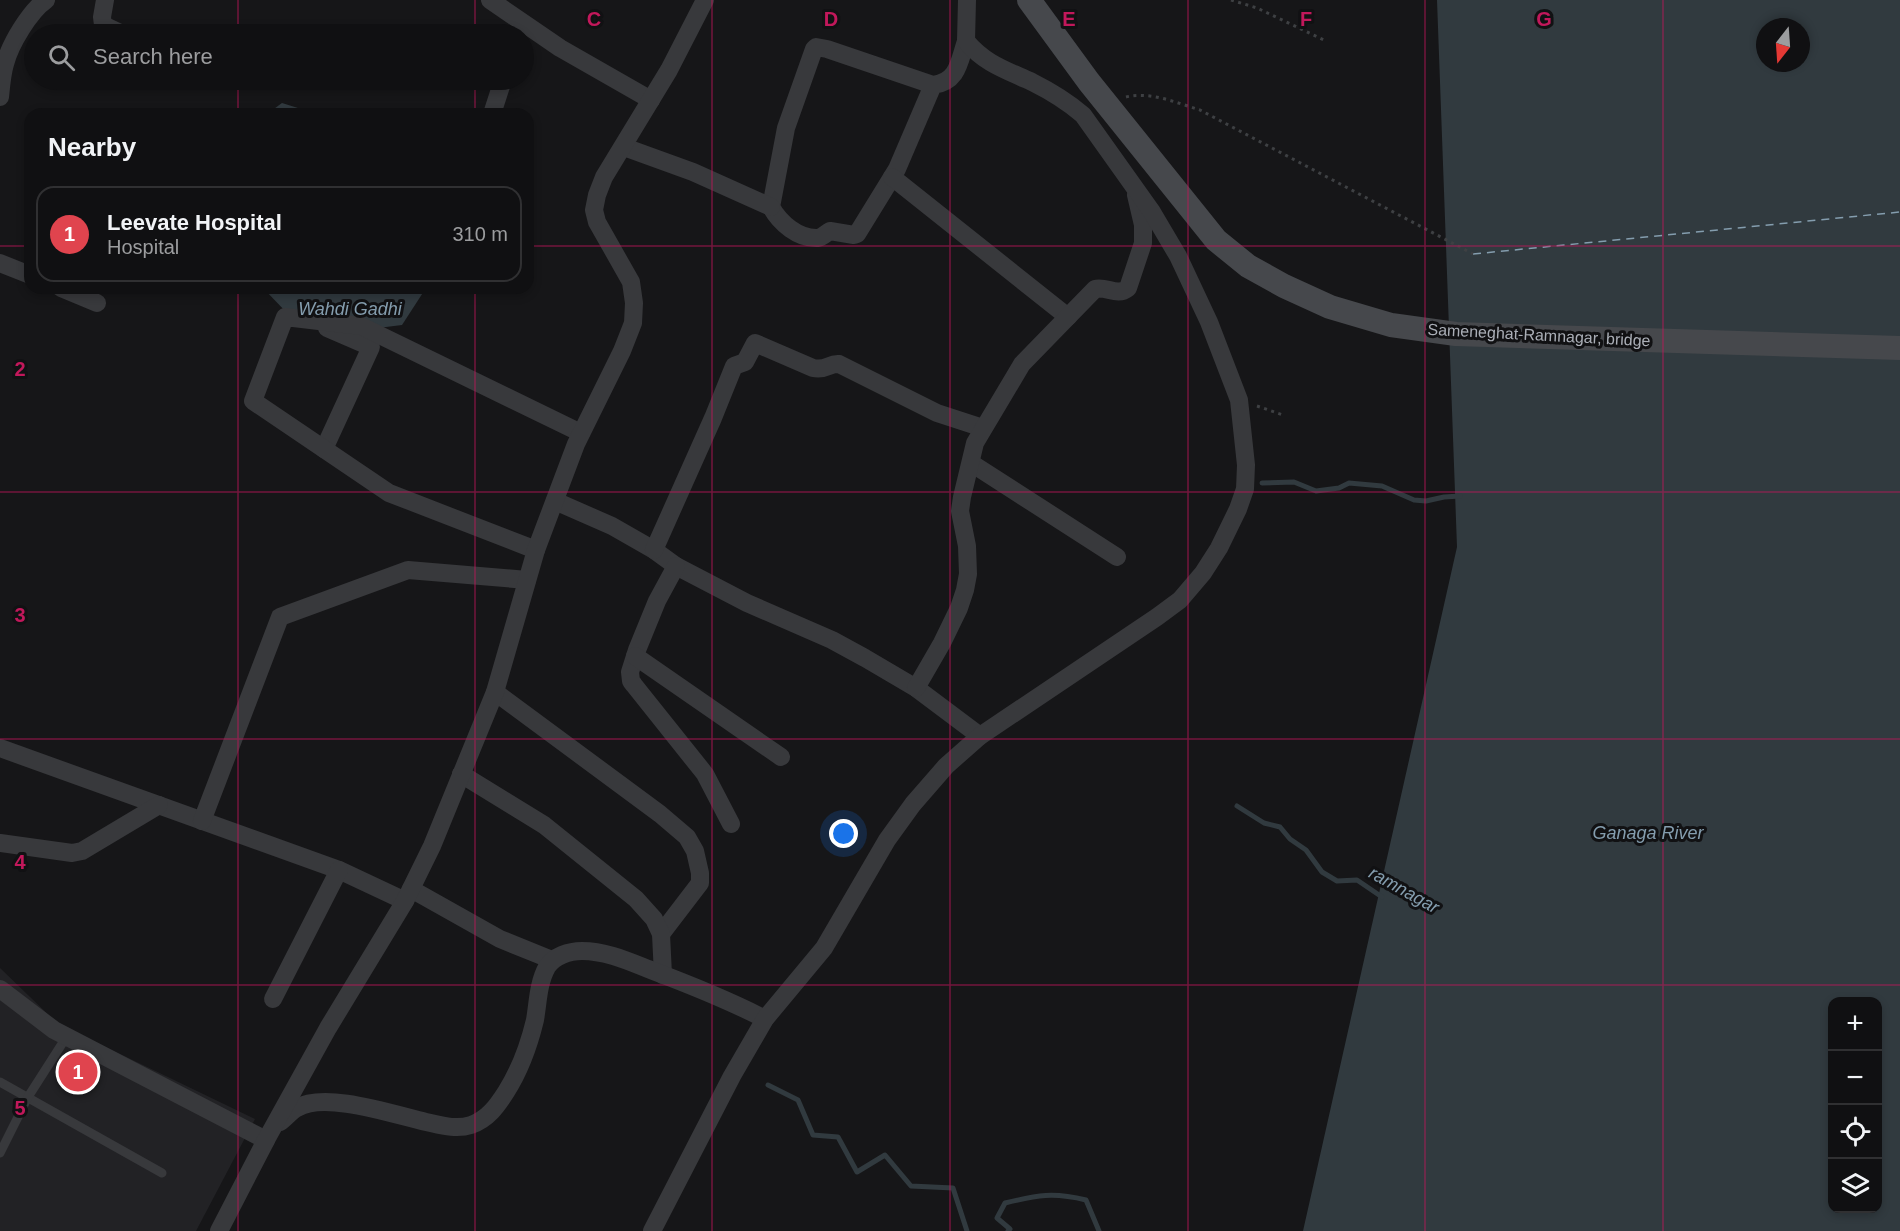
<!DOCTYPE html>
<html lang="en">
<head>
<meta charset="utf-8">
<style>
  body { margin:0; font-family:Arial,sans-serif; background:#19191b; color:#f1f3f6 }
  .controls { position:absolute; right:18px; bottom:18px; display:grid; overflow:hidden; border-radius:12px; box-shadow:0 3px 9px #0003 }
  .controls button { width:54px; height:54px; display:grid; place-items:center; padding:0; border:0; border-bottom:2px solid #303032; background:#101012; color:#f1f3f6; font:30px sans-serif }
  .compass { position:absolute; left:1756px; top:18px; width:54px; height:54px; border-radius:50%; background:#101012; box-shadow:0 3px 9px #0003; rotate:197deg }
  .you { position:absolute; left:844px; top:834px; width:21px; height:21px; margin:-15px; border:4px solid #fff; border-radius:50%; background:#1a73e8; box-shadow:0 0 0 9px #1a73e833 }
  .badge { display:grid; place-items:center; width:39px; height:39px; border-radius:50%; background:#1a73e8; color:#fff; font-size:20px; font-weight:700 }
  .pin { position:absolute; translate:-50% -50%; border:3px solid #fff; box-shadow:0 2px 6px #0006 }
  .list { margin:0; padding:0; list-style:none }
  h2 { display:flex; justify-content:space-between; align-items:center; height:78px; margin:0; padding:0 24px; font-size:26px }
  h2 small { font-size:20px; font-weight:400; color:#9c9d9f }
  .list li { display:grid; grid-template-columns:39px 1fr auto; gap:18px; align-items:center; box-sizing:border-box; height:96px; margin:0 12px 12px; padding:0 12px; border:2px solid #303032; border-radius:18px }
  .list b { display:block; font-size:22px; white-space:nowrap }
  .list p { margin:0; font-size:20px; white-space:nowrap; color:#9c9d9f }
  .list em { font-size:20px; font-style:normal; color:#9c9d9f }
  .icon { flex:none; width:33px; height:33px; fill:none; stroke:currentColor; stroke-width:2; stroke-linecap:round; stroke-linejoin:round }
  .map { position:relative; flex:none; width:1900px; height:1231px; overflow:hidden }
  .search { position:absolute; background:#101012; box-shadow:0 3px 9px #0003; left:24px; top:24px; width:510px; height:66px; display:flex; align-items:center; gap:15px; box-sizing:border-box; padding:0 21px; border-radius:33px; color:#9c9d9f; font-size:22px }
  .panel { position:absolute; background:#101012; box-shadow:0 3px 9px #0003; left:24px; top:108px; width:510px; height:186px; border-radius:18px }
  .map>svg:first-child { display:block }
  .built { fill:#222225 }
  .water { fill:#313a3f; fill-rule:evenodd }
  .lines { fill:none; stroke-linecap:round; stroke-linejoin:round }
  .stream { stroke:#313a3f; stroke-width:5 }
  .ferry { stroke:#849dae; stroke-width:1.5; stroke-dasharray:8 6; stroke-linecap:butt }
  .path { stroke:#3e4043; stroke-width:3; stroke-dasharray:3 4.5; stroke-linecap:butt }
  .lane { stroke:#38393c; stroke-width:9 }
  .street { stroke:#38393c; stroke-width:18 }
  .secondary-bridge { stroke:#46484c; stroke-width:24 }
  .grid { fill:none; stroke:#c2185b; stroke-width:1.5; stroke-opacity:0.55 }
  .labels { text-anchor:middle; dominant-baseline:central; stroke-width:6; stroke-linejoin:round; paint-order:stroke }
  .street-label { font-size:16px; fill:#aaaeb6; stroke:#111113 }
  .water-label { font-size:18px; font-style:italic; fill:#849dae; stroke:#111113 }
  .grid-label { font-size:20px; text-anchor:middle; font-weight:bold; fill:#c2185b; stroke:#111113; stroke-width:6; stroke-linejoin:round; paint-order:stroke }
</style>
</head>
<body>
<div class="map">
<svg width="1900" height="1231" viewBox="0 0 1900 1231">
  <rect width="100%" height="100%" fill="#161618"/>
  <path class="built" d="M 0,968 L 58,1024 L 255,1119 L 196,1231 L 0,1231 Z"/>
  <g class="water">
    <path d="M 1437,0 L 1900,0 L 1900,1231 L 1303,1231 L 1457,547 ZM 1765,27 L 1801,27 L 1801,63 L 1765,63 ZM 1832,1002 L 1878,1002 L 1878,1208 L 1832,1208 Z"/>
    <path d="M 282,103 L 317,114 L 267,114 Z"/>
    <path d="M 263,288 L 426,288 L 402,325 L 346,332 L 289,315 Z"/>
  </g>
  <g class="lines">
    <g class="stream">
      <path d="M 1262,483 L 1294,482 L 1316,491 L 1339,488 L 1349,483 L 1382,486 L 1414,500 L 1426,501 L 1444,497 L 1460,496"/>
      <path d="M 1237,806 L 1264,823 L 1280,827 L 1290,839 L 1306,850 L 1322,872 L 1337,881 L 1357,880 L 1382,897"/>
      <path d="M 768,1085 L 798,1100 L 813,1135 L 838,1137 L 857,1172 L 885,1155 L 911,1186 L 953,1188 L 967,1231"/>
      <path d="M 1008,1231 L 1010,1229 L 997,1218 L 1005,1203 C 1038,1195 1053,1192 1086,1200 L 1099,1231"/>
    </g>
    <path class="ferry" d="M 1473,254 L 1900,212"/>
    <g class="path">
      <path d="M 1231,0 L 1257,8 L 1326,41"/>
      <path d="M 1126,97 C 1150,91 1177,103 1200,110 L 1473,254"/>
      <path d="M 1257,406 L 1283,415"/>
    </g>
    <g class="lane">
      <path d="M 0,1082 L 162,1173"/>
      <path d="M 0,1153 L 28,1097 L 67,1036"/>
    </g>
    <g class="street">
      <path d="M 105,0 L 102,17 L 103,25 L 122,34"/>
      <path d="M 490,0 L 560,48 L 651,100"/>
      <path d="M 933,85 L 897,169 L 857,234 L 854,235 L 830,231 C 826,233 823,237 818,238 C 798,239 780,223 771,207 L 786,128 L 814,49 L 816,47 L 827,49 L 933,85 C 958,82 959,62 966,41"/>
      <path d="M 0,97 C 1,87 2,74 5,64 C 10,44 30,11 46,0"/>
      <path d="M 492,114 L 503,80"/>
      <path d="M 624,147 L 693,172 L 771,207"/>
      <path d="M 892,177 L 1068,317"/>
      <path d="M 0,263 L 30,275"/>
      <path d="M 61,288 L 97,303"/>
      <path d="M 324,449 L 371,347 L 327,328"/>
      <path d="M 971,463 L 1117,557"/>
      <path d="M 555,501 L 612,526 L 654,550 L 676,566 L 747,603 L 832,640 L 865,658 L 916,688 L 980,736"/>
      <path d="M 536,550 L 389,493 L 253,401 L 285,317 L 361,326 L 581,433"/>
      <path d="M 654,550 L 713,418 L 734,366 L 745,362 L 755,343 L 813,368 C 827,371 829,363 839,364 L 937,413 L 983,428"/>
      <path d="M 676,566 L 657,601 L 637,650 L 630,672 L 631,681 L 634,685 L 705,774 L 731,824"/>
      <path d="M 635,656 L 781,757"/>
      <path d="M 916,688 L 942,643 L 959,608 L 965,590 L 968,574 L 967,546 L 960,511 L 962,497 L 975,443 L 1022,364 L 1095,289 C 1107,286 1117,297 1128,288 L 1143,243 L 1143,225 L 1136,195"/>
      <path d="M 495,692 L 660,814 L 687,837 L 695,851 L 700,873 L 700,883 L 661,934"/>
      <path d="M 0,748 L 339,870 L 405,901"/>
      <path d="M 461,774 L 544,825 L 636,899 L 654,919 L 661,934 L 663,975"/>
      <path d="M 202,821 L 280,617 L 408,570 L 527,580"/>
      <path d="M 0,843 L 72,853 L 82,851 L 159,805"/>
      <path d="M 411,889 L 500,939 L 552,960"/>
      <path d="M 0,989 L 54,1030 L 266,1140"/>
      <path d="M 273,999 L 339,870"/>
      <path d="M 280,1122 C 286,1118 291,1111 297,1108 C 325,1091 395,1115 426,1122 C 440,1125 456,1130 471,1125 C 488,1119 497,1106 506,1092 C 520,1070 529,1045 535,1020 C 538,1003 538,983 547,967 C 554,956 569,951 582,951 C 608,951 632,963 656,972 C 693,986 730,1001 765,1019"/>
      <path d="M 219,1231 L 266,1140 L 328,1028 L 405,901 L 432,846 L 495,692 L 536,550 L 576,444 L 622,351 L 633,323 L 634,303 L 631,282 L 597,222 L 594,210 L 597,195 L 604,177 L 669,70 L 705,0"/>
      <path d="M 652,1231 L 732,1076 L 765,1019 L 824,948 L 887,840 L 913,804 L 946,766 L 980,736 L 1157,617 L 1180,600 L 1203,573 L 1219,548 L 1238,509 L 1245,489 L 1246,465 L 1239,400 L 1209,322 L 1178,256 L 1152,212 L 1083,115 C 1068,102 1050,91 1032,82 C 1006,70 985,64 966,41 L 967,0"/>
    </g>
    <path class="secondary-bridge" d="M 1029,0 L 1089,82 L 1216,240 L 1248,266 L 1284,286 L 1330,307 L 1391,325 L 1456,334 L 1900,348"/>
  </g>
  <path class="grid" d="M 238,0 L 238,34M 475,0 L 475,34M 712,0 L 712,1231M 950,0 L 950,1231M 1188,0 L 1188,1231M 1425,0 L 1425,1231M 1663,0 L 1663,1231M 238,80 L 238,114M 475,80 L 475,114M 0,246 L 30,246M 528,246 L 1900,246M 238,288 L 238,1231M 475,288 L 475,1231M 0,492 L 1900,492M 0,739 L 1900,739M 0,985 L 1900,985"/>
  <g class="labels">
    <g class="street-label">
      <text transform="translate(1539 335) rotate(3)">Sameneghat-Ramnagar, bridge</text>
    </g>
    <g class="water-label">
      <text x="350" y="309">Wahdi Gadhi</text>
      <text x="1648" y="833">Ganaga River</text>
      <text transform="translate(1404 890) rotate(29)">ramnagar</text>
    </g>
  </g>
  <g class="grid-label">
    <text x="594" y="26">C</text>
    <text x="831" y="26">D</text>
    <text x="1069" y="26">E</text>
    <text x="1306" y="26">F</text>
    <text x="1544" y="26">G</text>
    <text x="20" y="376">2</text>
    <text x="20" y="622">3</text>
    <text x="20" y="869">4</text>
    <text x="20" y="1115">5</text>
  </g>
</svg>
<div class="controls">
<button>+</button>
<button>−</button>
<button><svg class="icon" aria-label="locate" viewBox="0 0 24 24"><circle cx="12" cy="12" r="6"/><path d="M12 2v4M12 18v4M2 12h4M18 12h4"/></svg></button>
<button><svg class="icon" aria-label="layers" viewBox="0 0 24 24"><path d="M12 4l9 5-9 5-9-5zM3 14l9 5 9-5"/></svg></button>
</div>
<svg class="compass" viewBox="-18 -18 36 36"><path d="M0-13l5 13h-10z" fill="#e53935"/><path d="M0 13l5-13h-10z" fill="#9c9d9f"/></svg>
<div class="you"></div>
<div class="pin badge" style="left:78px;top:1072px;background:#e0444e">1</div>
<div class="search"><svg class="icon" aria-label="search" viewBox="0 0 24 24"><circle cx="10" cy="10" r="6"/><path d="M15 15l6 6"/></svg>Search here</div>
<section class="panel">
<h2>Nearby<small></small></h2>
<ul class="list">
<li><span class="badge" style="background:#e0444e">1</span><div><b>Leevate Hospital</b><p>Hospital</p></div><em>310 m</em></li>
</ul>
</section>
</div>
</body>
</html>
